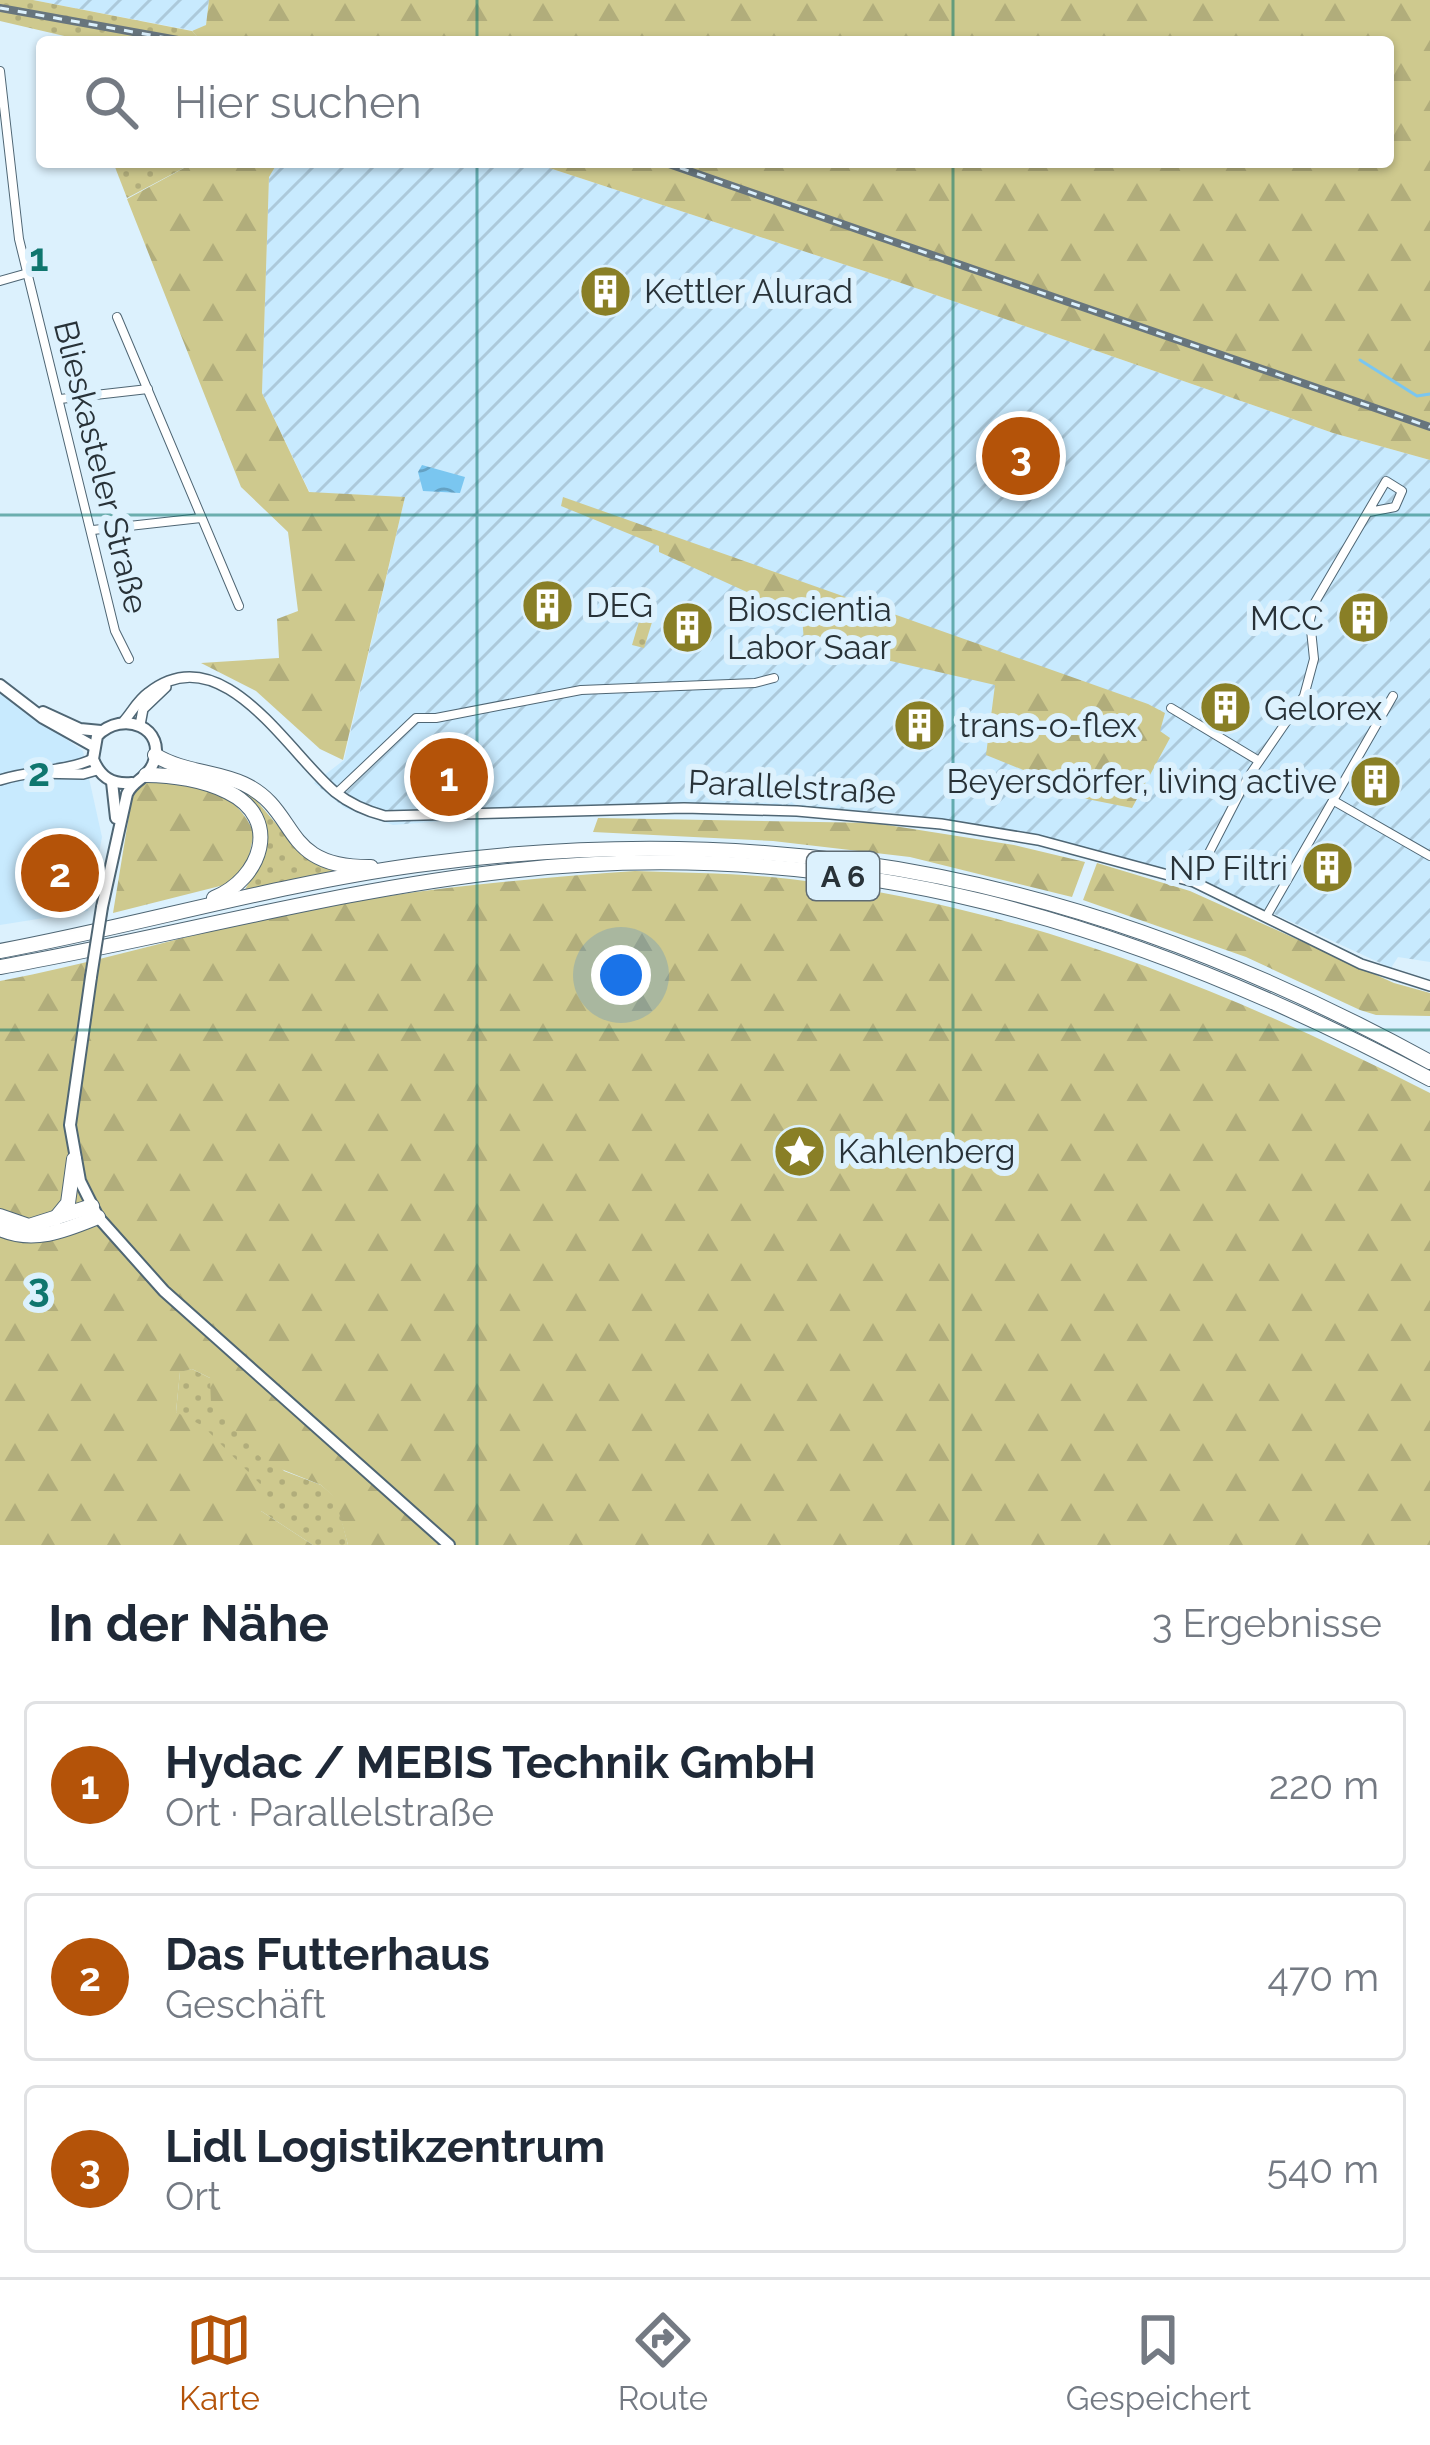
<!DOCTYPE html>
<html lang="de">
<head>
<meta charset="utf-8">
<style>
  body { margin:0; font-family:Raleway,sans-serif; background:#f6f6f7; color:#1f2937 }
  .you { position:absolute; left:621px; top:975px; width:42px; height:42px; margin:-30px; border:9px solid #fff; border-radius:50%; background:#1a73e8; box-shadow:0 0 0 18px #1a73e833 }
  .badge { display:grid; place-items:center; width:78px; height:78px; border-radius:50%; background:#b45309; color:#fff; font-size:39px; font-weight:700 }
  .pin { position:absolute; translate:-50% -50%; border:6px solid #fff; box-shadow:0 3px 12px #0006 }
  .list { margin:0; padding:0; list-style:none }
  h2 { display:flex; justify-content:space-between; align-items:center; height:156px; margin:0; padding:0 48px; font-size:51px }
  h2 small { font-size:39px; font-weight:400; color:#747a83 }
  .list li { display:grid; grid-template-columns:78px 1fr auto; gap:36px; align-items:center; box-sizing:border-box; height:168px; margin:0 24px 24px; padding:0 24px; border:3px solid #e0e1e3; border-radius:12px }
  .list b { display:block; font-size:45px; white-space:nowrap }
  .list p { margin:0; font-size:39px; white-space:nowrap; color:#747a83 }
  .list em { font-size:39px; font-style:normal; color:#747a83 }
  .icon { flex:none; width:66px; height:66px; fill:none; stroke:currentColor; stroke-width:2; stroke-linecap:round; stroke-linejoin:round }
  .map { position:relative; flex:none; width:1430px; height:1545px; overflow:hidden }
  .search { position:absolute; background:#fff; box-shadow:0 3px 9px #0004; left:36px; right:36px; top:36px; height:132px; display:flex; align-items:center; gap:30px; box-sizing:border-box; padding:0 42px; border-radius:12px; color:#747a83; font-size:45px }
  .sheet { height:732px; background:#fff }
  nav { display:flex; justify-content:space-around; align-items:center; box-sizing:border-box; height:168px; border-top:3px solid #e0e1e3; background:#fff; font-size:33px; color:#747a83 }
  nav a { display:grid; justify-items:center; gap:6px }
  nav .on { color:#b45309 }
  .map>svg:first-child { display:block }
  .built { fill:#c8eafe }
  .industrial { fill:url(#industrial-furrows) }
  .grass { fill:url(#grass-dots) }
  .forest { fill:url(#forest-firs) }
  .water { fill:url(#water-waves) }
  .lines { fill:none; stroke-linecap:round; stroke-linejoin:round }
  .stream { stroke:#7ac6f0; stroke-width:3 }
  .minor-casing { stroke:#4f6674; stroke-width:10 }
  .tertiary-casing { stroke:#4f6674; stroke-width:12 }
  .secondary-casing { stroke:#4f6674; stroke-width:14 }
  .motorway-casing { stroke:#4f6674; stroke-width:16 }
  .minor { stroke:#fff; stroke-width:8 }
  .tertiary { stroke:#fff; stroke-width:9 }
  .secondary { stroke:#fff; stroke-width:10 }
  .motorway { stroke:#fff; stroke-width:14 }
  .rail-casing { stroke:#67757d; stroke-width:8 }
  .rail { stroke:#dcf1fd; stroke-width:3; stroke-dasharray:9; stroke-linecap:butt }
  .secondary-bridge-casing { stroke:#4f6674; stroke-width:14; stroke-linecap:butt }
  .secondary-bridge { stroke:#fff; stroke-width:10 }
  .grid { fill:none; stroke:#0f766e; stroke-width:3; stroke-opacity:0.55 }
  .labels { text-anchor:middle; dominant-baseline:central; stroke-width:12; stroke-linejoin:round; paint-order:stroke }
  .shield { fill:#dcf1fd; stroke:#5e6b73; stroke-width:3 }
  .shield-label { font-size:30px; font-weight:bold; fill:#283238 }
  .poi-label { font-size:33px; fill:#283238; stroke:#dcf1fd; text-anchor:start }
  .street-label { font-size:33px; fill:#283238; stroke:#dcf1fd }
  .grid-label { font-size:39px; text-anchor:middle; font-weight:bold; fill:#0f766e; stroke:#dcf1fd; stroke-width:12; stroke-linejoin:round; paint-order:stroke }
</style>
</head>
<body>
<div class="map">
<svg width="1430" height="1545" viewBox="0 0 1430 1545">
  <defs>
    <pattern id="industrial-furrows" width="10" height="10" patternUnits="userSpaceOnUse" patternTransform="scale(3)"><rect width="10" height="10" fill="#c8eafe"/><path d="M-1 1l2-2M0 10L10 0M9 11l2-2" fill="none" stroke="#acc9da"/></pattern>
    <pattern id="grass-dots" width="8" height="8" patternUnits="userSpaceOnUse" patternTransform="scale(3)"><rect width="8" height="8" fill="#cec98e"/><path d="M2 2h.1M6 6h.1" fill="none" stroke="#b1ad7b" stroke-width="1.8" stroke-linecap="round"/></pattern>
    <pattern id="forest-firs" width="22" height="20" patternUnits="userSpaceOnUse" patternTransform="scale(3)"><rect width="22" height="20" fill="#cec98e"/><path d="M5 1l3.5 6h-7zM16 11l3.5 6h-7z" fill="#b1ad7b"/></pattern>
    <pattern id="water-waves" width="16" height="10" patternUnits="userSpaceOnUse" patternTransform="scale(3)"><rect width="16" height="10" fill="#7ac6f0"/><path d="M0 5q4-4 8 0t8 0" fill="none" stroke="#64a1c3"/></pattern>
  </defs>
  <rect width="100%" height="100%" fill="#dcf1fd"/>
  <path class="built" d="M 0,692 L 83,751 L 102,837 L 88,911 L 0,925 Z"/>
  <g class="industrial">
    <path d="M 33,0 L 209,0 L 206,25 L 200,32 Z"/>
    <path d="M 278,162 L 531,162 L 904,284 L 1333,433 L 1430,460 L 1430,962 L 1398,957 L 1391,968 L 1257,906 L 1194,883 L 1042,839 L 881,811 L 495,817 L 393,825 L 345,808 L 314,783 L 344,760 L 405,497 L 310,493 L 262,393 L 269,176 Z"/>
  </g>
  <g class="grass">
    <path d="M 0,0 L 33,0 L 192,31 L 202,42 L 90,42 L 0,21 Z"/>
    <path d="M 113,162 L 195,162 L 127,198 Z"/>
    <path d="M 646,598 L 657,606 L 644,648 L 632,645 Z"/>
    <path d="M 219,781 L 250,793 L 300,852 L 337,869 L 337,875 L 244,891 L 263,859 L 264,826 Z"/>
    <path d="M 192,1369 L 210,1378 L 284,1471 L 321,1485 L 336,1498 L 348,1545 L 313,1545 L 261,1511 L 176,1412 L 180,1371 Z"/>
  </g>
  <g class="forest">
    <path d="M 209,0 L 1430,0 L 1430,460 L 1333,433 L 904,284 L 531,162 L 1388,162 L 1388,42 L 202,42 L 192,31 L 206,25 Z"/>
    <path d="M 195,162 L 278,162 L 269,177 L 262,393 L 309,492 L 405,497 L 343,760 L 320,749 L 256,691 L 201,663 L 279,658 L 277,619 L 298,611 L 288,532 L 241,487 L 127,199 Z"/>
    <path d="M 563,497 L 1148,704 L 1165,713 L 1160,731 L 1170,738 L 1132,808 L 1057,793 L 1043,778 L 986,755 L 995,685 L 804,641 L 802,617 L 659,552 L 659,546 L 561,506 Z"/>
    <path d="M 166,779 C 207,791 236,791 254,833 L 247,865 L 228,884 L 113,913 L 132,797 C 138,783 151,780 166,779 Z"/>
    <path d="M 598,818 L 875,823 L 1014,845 L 1085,862 L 1072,897 L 910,857 L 773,841 L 593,832 Z"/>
    <path d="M 1097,863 L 1190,891 L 1394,983 L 1430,993 L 1430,1016 L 1376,1015 L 1360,1010 L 1246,957 L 1083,900 Z"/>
    <path d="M 635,871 C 686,873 739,873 790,879 C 1019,905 1227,990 1430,1093 L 1430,1545 L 348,1545 L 335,1498 L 321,1485 L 266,1463 L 211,1404 L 210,1378 L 192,1369 L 180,1372 L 176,1412 L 203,1426 L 265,1489 L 261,1511 L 313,1545 L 0,1545 L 0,981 C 88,964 173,939 260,919 C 383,892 509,880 635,871 Z"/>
  </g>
  <path class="water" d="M 422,465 L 465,477 L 460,493 L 423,491 L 418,472 Z"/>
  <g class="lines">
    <path class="stream" d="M 1360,360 L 1417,396 L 1430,394"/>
    <defs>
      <g id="minor">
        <path d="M 0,71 L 19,239 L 115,631 L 129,659"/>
        <path d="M 0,281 L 28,273"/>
        <path d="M 117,317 L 239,606"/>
        <path d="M 60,399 L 148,389"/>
        <path d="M 93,530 L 201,518"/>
        <path d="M 1171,708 L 1259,761"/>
        <path d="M 337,793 L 416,718 L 436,718 L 581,690 L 755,683 L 774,678"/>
        <path d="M 1334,801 L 1430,856"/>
        <path d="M 1194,882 L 1247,779 L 1304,696 L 1314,659 L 1310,620 L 1314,604 L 1386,481 L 1402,491 L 1395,507 L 1369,512"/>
        <path d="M 1266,917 L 1393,696"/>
      </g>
      <g id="tertiary">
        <path d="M 124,721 C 132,712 138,700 148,693 C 222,634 289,754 335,792 C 350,804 366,811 385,816 L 684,808 L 797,811 L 941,824 L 1038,840 L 1194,882 L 1361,964 L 1430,986"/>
        <path d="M 140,725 L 143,709 L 166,687"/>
        <path d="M 36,773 L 83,774 L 97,770"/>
        <path d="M 0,780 C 30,770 65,772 93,759"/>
      </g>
      <g id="secondary">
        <path d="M 0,685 L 43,718 L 93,746"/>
        <path d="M 43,712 L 80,729 L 101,731"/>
        <path d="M 112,782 L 116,818"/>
        <path d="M 102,907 L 127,794 C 133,780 147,779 153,764 C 168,728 123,709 97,736 L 93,759 C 100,777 112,785 132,783"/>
        <path d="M 91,977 L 70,1125 L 80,1181 L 98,1217 L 164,1291 L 449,1545"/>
      </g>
      <g id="motorway">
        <path d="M 155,755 C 182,772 216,771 244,784 C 301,811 279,868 371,867"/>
        <path d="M 146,775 C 172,775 204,780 228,792 C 283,819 261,879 214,898"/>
        <path d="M 0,951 C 139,925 277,884 417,865 C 790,814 1102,882 1430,1062"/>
        <path d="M 0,967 C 170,937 336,890 508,871 C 845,833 1135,922 1430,1079"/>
        <path d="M 0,1216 L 29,1226 L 92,1206"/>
        <path d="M 55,1219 L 68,1203 L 74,1159"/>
        <path d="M 0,1229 C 34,1244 66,1230 98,1217"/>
      </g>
    </defs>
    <use href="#minor" class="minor-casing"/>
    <use href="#tertiary" class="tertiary-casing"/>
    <use href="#secondary" class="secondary-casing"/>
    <use href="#motorway" class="motorway-casing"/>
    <use href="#minor" class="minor"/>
    <use href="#tertiary" class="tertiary"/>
    <use href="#secondary" class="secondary"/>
    <use href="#motorway" class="motorway"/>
    <defs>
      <g id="rail">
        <path d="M 0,8 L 189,42"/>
        <path d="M 663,162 L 1430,427"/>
      </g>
    </defs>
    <use href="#rail" class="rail-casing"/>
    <use href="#rail" class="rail"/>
    <defs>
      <path id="secondary-bridge" d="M 91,977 L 102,907"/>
    </defs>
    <use href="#secondary-bridge" class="secondary-bridge-casing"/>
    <use href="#secondary-bridge" class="secondary-bridge"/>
  </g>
  <path class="grid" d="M 477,0 L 477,42M 953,0 L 953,42M 477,162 L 477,1545M 953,162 L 953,1545M 0,515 L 1430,515M 0,1030 L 1430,1030"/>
  <defs>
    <symbol id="building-disc" viewBox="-11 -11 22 22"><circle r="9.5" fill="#897f26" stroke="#dcf1fd"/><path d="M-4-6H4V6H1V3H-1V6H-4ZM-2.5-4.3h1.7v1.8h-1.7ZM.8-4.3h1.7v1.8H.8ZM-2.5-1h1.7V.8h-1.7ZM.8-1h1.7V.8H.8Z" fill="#fff"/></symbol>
    <symbol id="sight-disc" viewBox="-11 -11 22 22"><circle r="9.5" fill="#897f26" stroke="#dcf1fd"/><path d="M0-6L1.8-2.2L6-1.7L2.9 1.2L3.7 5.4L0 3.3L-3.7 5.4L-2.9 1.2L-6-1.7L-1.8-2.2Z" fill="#fff"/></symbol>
  </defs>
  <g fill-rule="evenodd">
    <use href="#building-disc" x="576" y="262" width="59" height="59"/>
    <use href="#building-disc" x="518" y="576" width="59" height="59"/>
    <use href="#building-disc" x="1334" y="588" width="59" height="59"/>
    <use href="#building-disc" x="658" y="598" width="59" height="59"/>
    <use href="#building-disc" x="1196" y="678" width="59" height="59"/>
    <use href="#building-disc" x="890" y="696" width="59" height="59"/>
    <use href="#building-disc" x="1346" y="752" width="59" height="59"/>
    <use href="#building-disc" x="1298" y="838" width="59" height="59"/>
    <use href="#sight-disc" x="770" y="1122" width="59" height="59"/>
  </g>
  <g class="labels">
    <rect class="shield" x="807" y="852" width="72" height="48" rx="9"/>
    <g class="shield-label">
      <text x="843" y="876">A 6</text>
    </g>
    <g class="poi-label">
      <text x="644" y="291">Kettler Alurad</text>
      <text x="586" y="605">DEG</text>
      <text x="727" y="609">Bioscientia<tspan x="727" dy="38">Labor Saar</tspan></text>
      <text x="1324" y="618" text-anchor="end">MCC</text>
      <text x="1264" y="708">Gelorex</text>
      <text x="959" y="725">trans-o-flex</text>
      <text x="1337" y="781" text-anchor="end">Beyersdörfer, living active</text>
      <text x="1288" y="868" text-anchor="end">NP Filtri</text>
      <text x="838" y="1151">Kahlenberg</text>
    </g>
    <g class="street-label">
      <text transform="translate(101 467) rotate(76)">Blieskasteler Straße</text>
      <text transform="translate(792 787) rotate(3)">Parallelstraße</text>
    </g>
  </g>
  <g class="grid-label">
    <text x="39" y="271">1</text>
    <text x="39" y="786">2</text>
    <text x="39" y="1301">3</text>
  </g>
</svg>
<div class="you"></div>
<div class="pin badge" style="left:449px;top:777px">1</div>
<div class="pin badge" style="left:60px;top:873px">2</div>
<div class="pin badge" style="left:1021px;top:456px">3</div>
<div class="search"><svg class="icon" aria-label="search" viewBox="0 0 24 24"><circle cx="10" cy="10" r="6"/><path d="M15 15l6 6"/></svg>Hier suchen</div>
</div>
<section class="sheet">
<h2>In der Nähe<small>3 Ergebnisse</small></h2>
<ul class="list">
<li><span class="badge">1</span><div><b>Hydac / MEBIS Technik GmbH</b><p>Ort · Parallelstraße</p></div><em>220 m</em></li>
<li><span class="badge">2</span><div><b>Das Futterhaus</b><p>Geschäft</p></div><em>470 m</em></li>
<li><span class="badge">3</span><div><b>Lidl Logistikzentrum</b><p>Ort</p></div><em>540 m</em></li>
</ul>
</section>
<nav>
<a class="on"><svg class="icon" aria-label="map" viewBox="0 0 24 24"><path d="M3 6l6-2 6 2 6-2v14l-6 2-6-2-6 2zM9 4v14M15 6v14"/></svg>Karte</a>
<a><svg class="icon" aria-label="directions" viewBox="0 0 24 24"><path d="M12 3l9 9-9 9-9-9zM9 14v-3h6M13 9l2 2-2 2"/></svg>Route</a>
<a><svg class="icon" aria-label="saved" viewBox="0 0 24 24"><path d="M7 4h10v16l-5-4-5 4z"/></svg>Gespeichert</a>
</nav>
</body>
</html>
